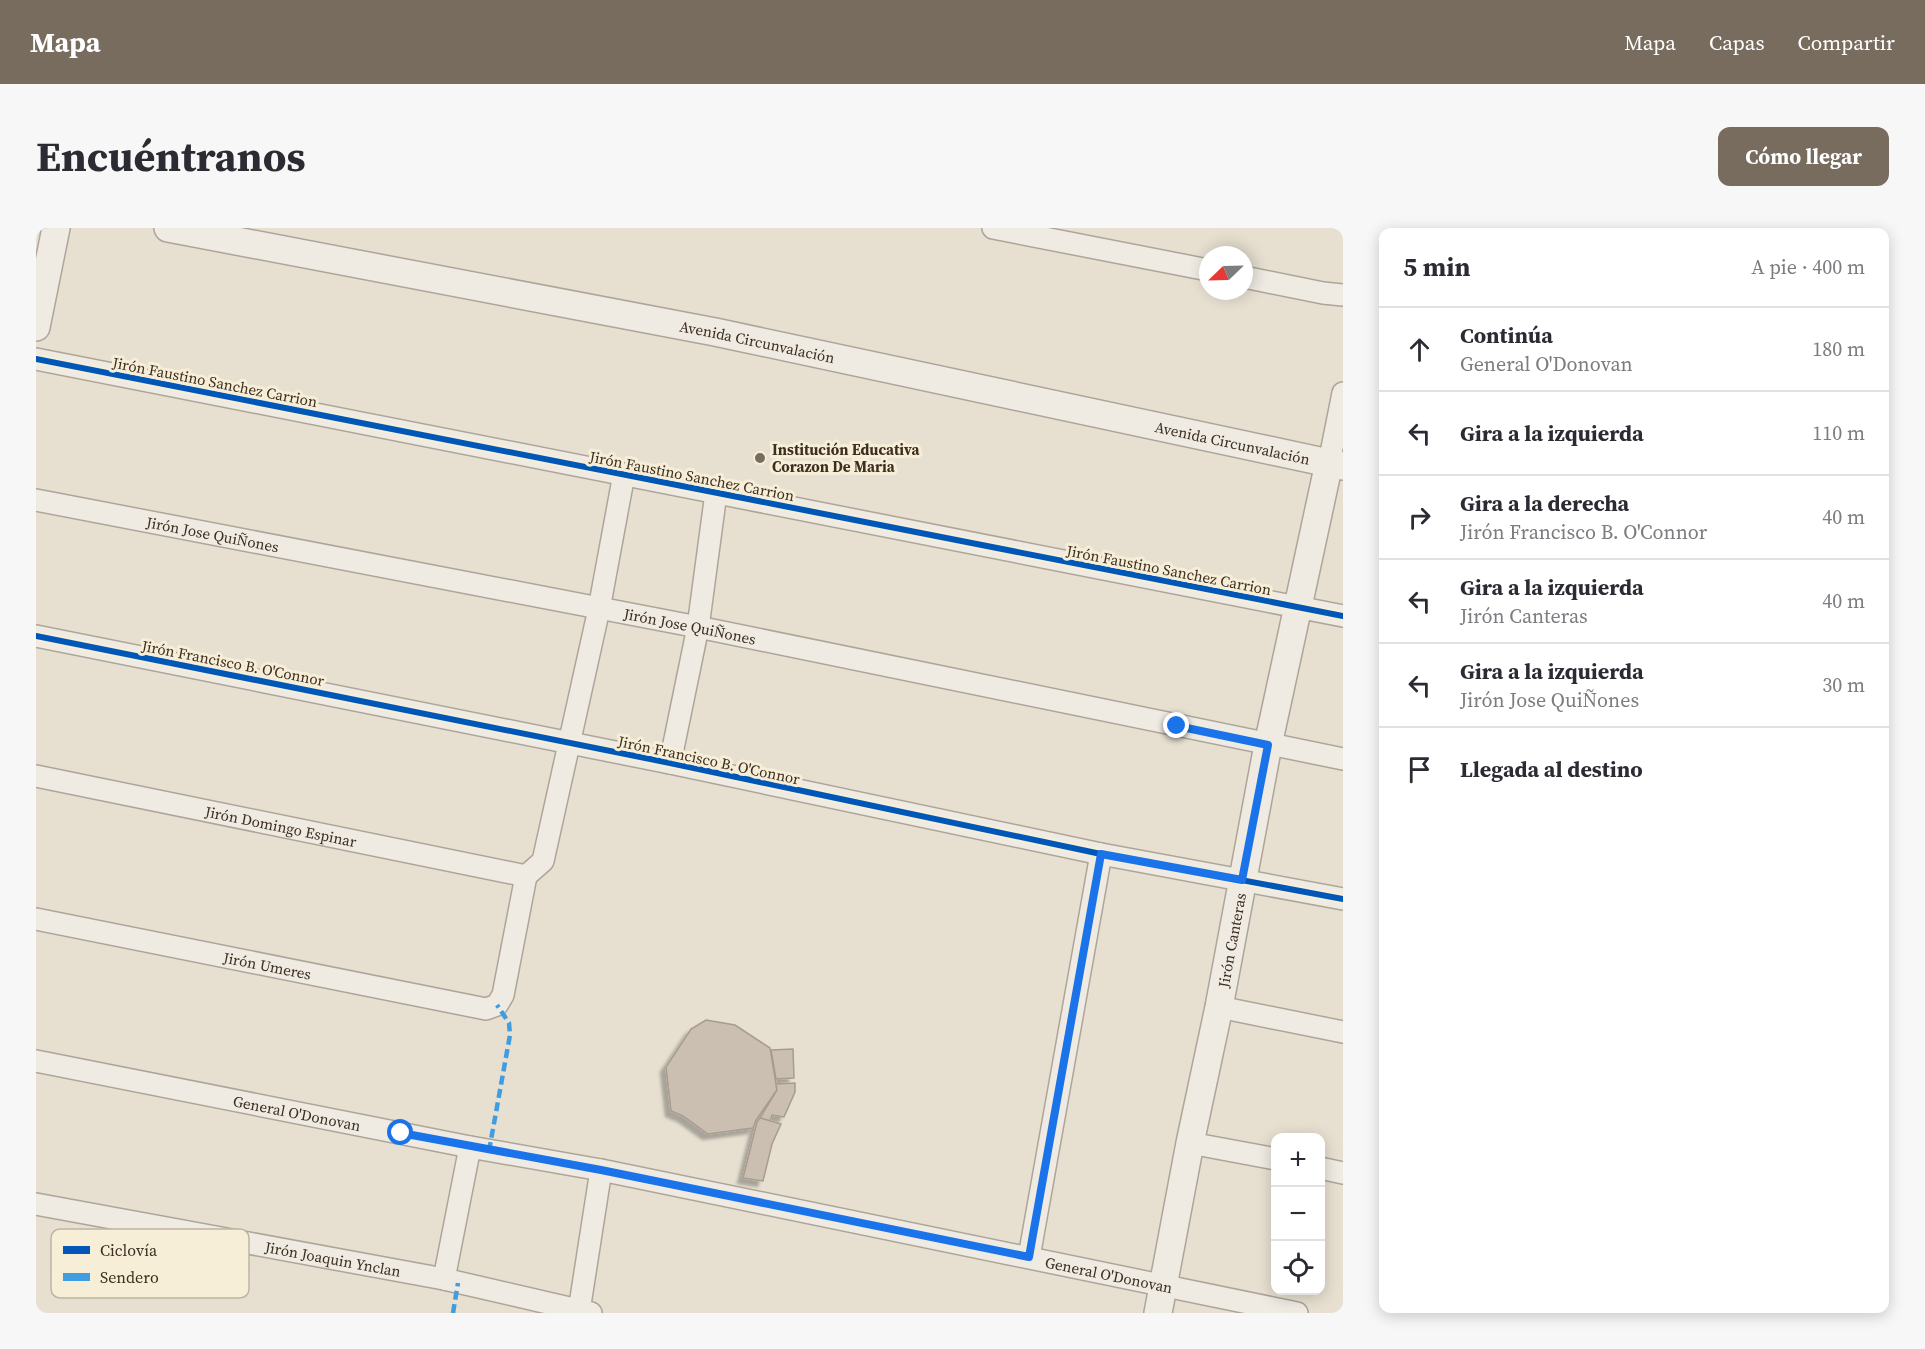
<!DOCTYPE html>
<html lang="es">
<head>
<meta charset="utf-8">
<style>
  body { margin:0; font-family:"Source Serif 4",serif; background:#f7f7f7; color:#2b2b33 }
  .controls { position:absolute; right:18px; bottom:18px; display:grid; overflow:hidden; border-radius:12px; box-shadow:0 3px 15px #0003 }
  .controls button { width:54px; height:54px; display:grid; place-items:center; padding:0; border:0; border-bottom:2px solid #e1e1e2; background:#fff; color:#2b2b33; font:30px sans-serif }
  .compass { position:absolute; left:1163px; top:18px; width:54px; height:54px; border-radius:50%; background:#fff; box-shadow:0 3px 15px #0003; rotate:247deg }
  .stop { position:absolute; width:18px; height:18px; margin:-14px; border:4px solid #1a73e8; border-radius:50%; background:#fff }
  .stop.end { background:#1a73e8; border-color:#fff; box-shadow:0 2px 6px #0008 }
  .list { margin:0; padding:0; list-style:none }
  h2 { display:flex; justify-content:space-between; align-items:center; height:78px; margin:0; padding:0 24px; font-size:26px }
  h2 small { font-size:20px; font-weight:400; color:#7c7c81 }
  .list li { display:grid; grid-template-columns:39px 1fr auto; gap:18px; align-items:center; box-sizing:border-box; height:84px; padding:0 24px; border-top:2px solid #e1e1e2 }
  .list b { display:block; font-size:22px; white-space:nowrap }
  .list p { margin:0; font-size:20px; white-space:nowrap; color:#7c7c81 }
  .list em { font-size:20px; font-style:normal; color:#7c7c81 }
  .icon { flex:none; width:33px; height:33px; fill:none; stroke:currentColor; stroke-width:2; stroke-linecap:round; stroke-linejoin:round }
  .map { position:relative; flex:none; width:1307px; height:1085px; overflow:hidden; border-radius:12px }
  header { display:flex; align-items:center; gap:36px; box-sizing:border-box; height:84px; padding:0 30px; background:#786c5e; color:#fff }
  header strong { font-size:28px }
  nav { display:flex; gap:33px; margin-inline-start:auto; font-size:21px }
  .intro { display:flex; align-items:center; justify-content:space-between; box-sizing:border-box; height:144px; padding:0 36px }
  h1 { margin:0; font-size:42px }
  .button { padding:15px 27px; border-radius:12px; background:#786c5e; color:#fff; font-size:21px; font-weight:700 }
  main { display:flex; gap:36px; padding:0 36px }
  aside { flex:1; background:#fff; border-radius:12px; box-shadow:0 3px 15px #0003 }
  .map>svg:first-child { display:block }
  .building { fill:#cbbfb2; stroke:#a89c90; stroke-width:1.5; filter:url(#shadow) }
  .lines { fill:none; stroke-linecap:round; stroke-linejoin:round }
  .minor-casing { stroke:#ada599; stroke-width:24 }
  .tertiary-casing { stroke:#ada599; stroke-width:30 }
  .minor { stroke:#efebe3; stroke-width:21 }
  .tertiary { stroke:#efebe3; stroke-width:27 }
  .quiet { stroke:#3f9de0; stroke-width:4.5; stroke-dasharray:9 4.5; stroke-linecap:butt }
  .cycleway-casing { stroke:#f7eed8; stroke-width:10 }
  .cycleway { stroke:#0057b8; stroke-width:6 }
  .route { stroke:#1a73e8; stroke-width:8 }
  .poi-dot { fill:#786c5e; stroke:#f7eed8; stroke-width:2 }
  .labels { text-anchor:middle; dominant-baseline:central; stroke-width:6; stroke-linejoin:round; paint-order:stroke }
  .street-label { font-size:15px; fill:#3d2e20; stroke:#f7eed8 }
  .poi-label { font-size:15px; font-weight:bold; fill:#3d2e20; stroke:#f7eed8; text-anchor:start }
  .key { fill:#f7eed8; stroke:#bfb4a1; stroke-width:1.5 }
  .key-label { font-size:16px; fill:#3d2e20 }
</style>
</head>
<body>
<header>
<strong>Mapa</strong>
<nav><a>Mapa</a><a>Capas</a><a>Compartir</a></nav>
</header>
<div class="intro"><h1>Encuéntranos</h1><a class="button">Cómo llegar</a></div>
<main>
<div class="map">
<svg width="1307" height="1085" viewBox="0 0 1307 1085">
  <defs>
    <filter id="shadow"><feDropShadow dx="-5.5" dy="5.5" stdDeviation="1.5" flood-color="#0004"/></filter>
  </defs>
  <rect width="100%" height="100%" fill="#e7e0d1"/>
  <g class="building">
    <path d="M 670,792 L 699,797 L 734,820 L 741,862 L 720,892 L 717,900 L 672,906 L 647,888 L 635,883 L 630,839 L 655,801 Z"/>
    <path d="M 757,821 L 758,850 L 740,851 L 735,822 Z"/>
    <path d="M 759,855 L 759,864 L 748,889 L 736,887 L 734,893 L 724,890 L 741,862 L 740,856 Z"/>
    <path d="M 724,890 L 745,896 L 736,916 L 727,953 L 707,950 L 721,894 Z"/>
  </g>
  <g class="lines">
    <defs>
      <g id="minor">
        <path d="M 957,0 L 1172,42"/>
        <path d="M 1208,49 L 1287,65 L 1307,67"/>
        <path d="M 0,131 L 1307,388"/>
        <path d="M 1293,235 L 1307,165"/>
        <path id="s1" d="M 0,272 L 662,399 L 1307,531"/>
        <path d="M 0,408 L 634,535 L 1065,626 L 1307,671"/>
        <path d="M 634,535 L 662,399 L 680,265"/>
        <path id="s2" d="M 0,548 L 490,648"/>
        <path d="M 490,648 L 507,633 L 563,381 L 588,246"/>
        <path id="s3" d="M 0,691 L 450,781 L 461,777 L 467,767 L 490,648"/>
        <path d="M 1183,779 L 1307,804"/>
        <path id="s4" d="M 0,833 L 434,919 L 565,942 L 1261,1085"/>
        <path d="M 1154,915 L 1240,931"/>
        <path d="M 1284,940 L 1307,945"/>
        <path id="s5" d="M 0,976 L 408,1051 L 555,1085"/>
        <path d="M 993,1029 L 1065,626"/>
        <path d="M 408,1051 L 434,919"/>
        <path d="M 543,1083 L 565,942"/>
      </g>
      <g id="tertiary">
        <path id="s6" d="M 132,0 L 679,104 L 1307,238"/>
        <path d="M 0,99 L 20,0"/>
        <path id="s7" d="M 1122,1085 L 1154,915 L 1183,779 L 1232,517 L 1293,235"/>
      </g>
    </defs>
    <use href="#minor" class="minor-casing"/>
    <use href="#tertiary" class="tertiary-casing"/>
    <use href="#minor" class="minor"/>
    <use href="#tertiary" class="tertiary"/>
    <g class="quiet">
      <path d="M 453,923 L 474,807 L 473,795 L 461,777"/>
      <path d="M 417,1085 L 422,1055"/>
    </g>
    <defs>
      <g id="cycleway">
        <path d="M 0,131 L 1307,388"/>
        <path d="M 0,408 L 634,535 L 1065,626 L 1307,671"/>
      </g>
    </defs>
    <use href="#cycleway" class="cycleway-casing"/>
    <use href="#cycleway" class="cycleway"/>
  </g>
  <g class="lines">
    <path class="route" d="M 365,905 L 565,942 L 993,1029 L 1065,626 L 1206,652 L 1232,517 L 1141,498"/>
  </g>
  <circle class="poi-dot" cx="724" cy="230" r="6"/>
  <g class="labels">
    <g class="street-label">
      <text stroke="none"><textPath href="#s6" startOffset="600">Avenida Circunvalación</textPath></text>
      <text transform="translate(179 154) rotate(11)">Jirón Faustino Sanchez Carrion</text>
      <text stroke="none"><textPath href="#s6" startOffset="1086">Avenida Circunvalación</textPath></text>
      <text transform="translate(656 248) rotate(11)">Jirón Faustino Sanchez Carrion</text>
      <text stroke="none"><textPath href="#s1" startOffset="180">Jirón Jose QuiÑones</textPath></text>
      <text transform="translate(1133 342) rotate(11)">Jirón Faustino Sanchez Carrion</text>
      <text stroke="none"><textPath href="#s1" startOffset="666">Jirón Jose QuiÑones</textPath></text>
      <text transform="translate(197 435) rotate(11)">Jirón Francisco B. O'Connor</text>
      <text transform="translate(673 532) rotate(12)">Jirón Francisco B. O'Connor</text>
      <text stroke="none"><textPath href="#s2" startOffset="250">Jirón Domingo Espinar</textPath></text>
      <text stroke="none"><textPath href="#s7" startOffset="380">Jirón Canteras</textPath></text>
      <text stroke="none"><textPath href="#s3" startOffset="236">Jirón Umeres</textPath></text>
      <text stroke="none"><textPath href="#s4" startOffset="266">General O'Donovan</textPath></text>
      <text stroke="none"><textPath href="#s5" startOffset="302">Jirón Joaquin Ynclan</textPath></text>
      <text stroke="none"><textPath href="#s4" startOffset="1094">General O'Donovan</textPath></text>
    </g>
    <g class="poi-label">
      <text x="736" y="221">Institución Educativa<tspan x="736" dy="17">Corazon De Maria</tspan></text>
    </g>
  </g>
  <rect x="15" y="1001" width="198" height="69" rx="9" class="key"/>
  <rect x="27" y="1018" width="27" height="8" fill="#0057b8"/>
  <rect x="27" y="1045" width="27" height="8" fill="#3f9de0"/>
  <g class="key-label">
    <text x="64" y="1028">Ciclovía</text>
    <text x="64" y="1055">Sendero</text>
  </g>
</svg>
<div class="controls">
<button>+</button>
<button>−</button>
<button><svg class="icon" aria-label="locate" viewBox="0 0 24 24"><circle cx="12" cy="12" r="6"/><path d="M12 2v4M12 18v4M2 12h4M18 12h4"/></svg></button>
</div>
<svg class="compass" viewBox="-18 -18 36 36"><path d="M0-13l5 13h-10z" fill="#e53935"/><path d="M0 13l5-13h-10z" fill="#7c7c81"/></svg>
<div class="stop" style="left:365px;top:905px"></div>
<div class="stop end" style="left:1141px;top:498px"></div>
</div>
<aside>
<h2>5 min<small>A pie · 400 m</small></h2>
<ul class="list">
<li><svg class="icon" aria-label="ahead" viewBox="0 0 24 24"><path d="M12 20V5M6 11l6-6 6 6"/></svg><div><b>Continúa</b><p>General O'Donovan</p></div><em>180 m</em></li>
<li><svg class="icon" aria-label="left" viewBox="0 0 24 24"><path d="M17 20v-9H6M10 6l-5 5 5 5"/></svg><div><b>Gira a la izquierda</b></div><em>110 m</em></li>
<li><svg class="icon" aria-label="right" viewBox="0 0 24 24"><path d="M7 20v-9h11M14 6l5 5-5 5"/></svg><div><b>Gira a la derecha</b><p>Jirón Francisco B. O'Connor</p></div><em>40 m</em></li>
<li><svg class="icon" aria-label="left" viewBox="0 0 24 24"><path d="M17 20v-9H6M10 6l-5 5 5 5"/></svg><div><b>Gira a la izquierda</b><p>Jirón Canteras</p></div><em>40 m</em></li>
<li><svg class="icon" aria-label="left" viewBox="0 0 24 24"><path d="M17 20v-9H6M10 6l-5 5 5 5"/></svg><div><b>Gira a la izquierda</b><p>Jirón Jose QuiÑones</p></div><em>30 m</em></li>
<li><svg class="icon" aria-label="arrive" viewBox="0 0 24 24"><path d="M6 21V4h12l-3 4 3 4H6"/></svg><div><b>Llegada al destino</b></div></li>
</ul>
</aside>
</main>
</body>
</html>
